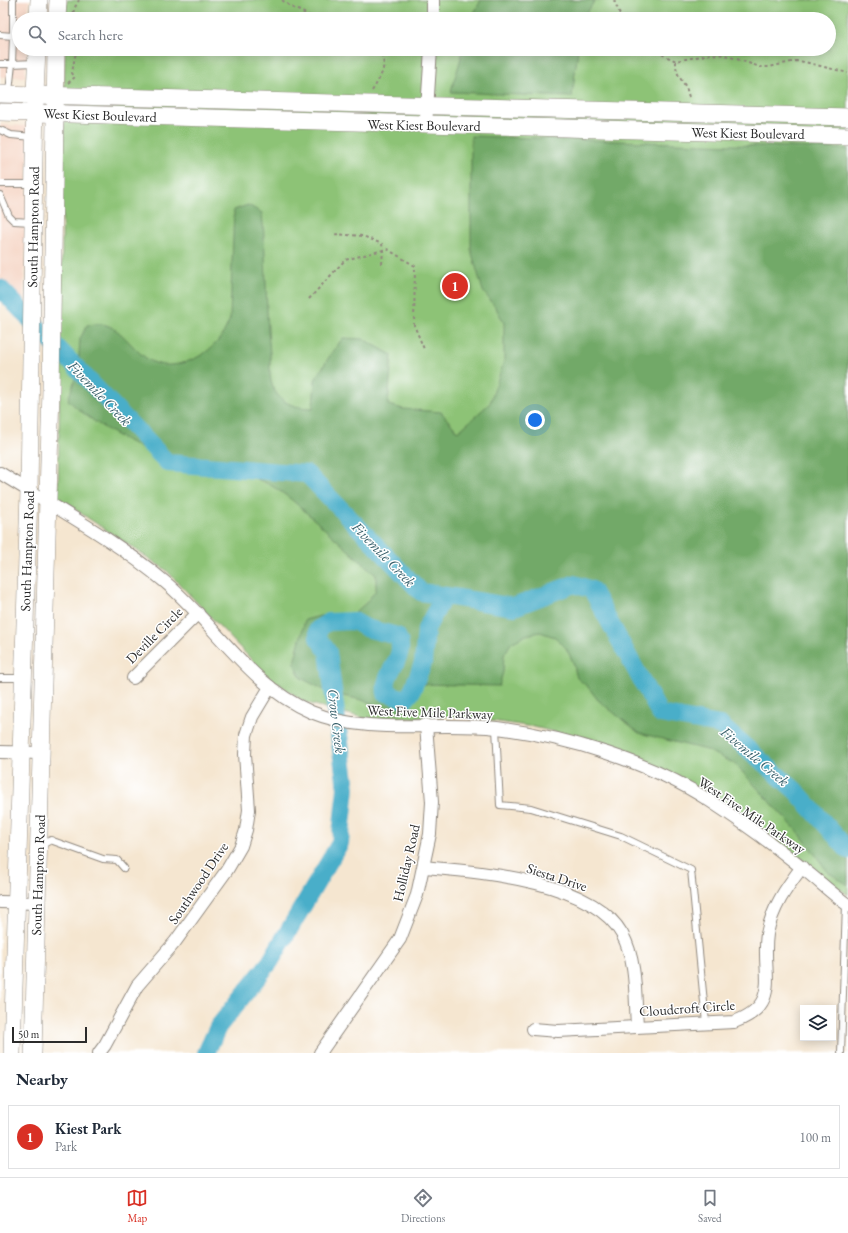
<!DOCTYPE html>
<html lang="en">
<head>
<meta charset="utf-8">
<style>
  body { margin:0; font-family:"EB Garamond",serif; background:#f2f2f3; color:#1f2937 }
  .controls { position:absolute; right:12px; bottom:12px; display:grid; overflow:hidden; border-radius:0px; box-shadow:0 2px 10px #0003 }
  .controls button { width:36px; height:36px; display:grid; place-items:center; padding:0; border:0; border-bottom:1px solid #e0e1e3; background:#fff; color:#1f2937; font:20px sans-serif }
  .scale { position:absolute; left:12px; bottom:10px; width:75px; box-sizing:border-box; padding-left:4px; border:2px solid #2b2b2b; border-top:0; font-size:11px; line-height:14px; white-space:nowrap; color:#2b2b2b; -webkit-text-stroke:3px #fff; paint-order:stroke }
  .you { position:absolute; left:535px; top:420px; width:14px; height:14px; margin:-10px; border:3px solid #fff; border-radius:50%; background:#1a73e8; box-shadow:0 0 0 6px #1a73e833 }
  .badge { display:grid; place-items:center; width:26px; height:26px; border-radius:50%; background:#d93025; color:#fff; font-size:13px; font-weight:700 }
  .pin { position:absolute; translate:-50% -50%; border:2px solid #fff; box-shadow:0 1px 4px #0006 }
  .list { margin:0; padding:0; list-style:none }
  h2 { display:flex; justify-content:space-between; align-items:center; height:52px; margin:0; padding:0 16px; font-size:17px }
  h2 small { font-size:13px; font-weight:400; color:#747a83 }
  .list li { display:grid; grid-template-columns:26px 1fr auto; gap:12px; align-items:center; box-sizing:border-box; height:64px; margin:0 8px 8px; padding:0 8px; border:1px solid #e0e1e3; border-radius:0px }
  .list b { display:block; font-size:15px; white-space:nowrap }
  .list p { margin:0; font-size:13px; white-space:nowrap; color:#747a83 }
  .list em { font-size:13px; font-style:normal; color:#747a83 }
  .icon { flex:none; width:22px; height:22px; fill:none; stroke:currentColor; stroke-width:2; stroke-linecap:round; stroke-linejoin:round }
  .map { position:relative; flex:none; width:848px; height:1053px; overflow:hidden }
  .search { position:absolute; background:#fff; box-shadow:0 2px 10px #0003; left:12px; right:12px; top:12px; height:44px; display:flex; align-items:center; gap:10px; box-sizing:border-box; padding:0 14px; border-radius:22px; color:#747a83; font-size:15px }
  .sheet { height:124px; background:#fff }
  nav { display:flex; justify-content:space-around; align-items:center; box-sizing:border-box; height:56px; border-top:1px solid #e0e1e3; background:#fff; font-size:11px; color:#747a83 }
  nav a { display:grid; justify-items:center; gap:2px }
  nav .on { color:#d93025 }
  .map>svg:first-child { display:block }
  .built { fill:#f5d3c1 }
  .green { fill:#8dc376; stroke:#5c7750 }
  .forest { fill:#72a967; stroke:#4e6a49 }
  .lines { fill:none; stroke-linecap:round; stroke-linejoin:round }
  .river { stroke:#4aaec9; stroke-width:18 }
  .service-casing { stroke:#90887e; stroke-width:8 }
  .minor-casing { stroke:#90887e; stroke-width:14 }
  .secondary-casing { stroke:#90887e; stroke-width:18 }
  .path { stroke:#90887e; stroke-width:2; stroke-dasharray:3 3; stroke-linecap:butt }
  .service { stroke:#fff; stroke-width:6 }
  .minor { stroke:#fff; stroke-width:12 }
  .secondary { stroke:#fff; stroke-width:17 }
  .labels { text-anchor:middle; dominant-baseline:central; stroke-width:3; stroke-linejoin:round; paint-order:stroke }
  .street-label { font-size:14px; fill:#2b2b2b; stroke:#fff }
  .water-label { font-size:15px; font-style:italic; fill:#375f6a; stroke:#fff }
</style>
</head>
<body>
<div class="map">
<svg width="848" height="1053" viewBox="0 0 848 1053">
  <rect width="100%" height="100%" fill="#fff"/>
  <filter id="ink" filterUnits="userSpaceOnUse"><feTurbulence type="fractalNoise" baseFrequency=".025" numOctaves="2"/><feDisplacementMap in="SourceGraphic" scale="8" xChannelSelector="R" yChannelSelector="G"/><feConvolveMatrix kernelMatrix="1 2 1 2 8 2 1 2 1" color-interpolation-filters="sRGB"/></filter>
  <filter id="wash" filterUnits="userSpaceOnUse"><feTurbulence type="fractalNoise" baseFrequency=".012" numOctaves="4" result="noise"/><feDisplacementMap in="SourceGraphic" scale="16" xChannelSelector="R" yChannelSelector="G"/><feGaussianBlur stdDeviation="0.9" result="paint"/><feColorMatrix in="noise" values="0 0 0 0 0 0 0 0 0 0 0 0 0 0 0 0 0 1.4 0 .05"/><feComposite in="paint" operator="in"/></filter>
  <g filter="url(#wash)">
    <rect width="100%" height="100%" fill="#f5e6d0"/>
    <g class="built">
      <path d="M 0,0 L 29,0 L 28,19 L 19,19 L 19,49 L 27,49 L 25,77 L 0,77 Z"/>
      <path d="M 0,125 L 29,126 L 23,325 L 0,293 Z"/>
    </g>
    <path class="green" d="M 67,0 L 848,0 L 848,895 L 725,801 L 611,746 L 534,727 L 457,716 L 371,720 L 304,702 L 266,675 L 166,570 L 58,498 L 65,49 L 829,49 L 829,19 L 66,19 Z"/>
    <g class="forest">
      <path d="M 481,0 L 595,0 L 583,19 L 471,19 Z"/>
      <path d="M 462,49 L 578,49 L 572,97 L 451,92 C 454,77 461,64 462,49 Z"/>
      <path d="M 471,136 L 848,149 L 848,885 L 828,872 L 800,834 L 735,764 L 706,750 L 639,733 L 598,700 L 588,687 L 577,678 L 573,662 L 566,648 L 555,637 L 540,632 L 526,635 L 511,643 L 504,655 L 503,672 L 499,686 L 420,684 L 415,698 L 407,712 L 391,712 L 362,700 L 330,693 L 301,678 L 294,663 L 305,620 L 320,616 L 337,617 L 353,614 L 366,603 L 376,590 L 376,575 C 356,557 337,540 317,522 C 301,508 284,491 264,482 C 244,472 223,473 202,468 C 155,457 104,434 68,400 L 78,370 L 80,339 L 87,325 C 91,325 97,323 102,324 C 124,328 133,353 153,362 C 172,371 201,359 214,345 C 222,338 226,328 230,319 L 234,210 L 248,205 L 262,213 C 267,259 265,307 270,353 C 271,364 268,377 273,387 C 280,404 296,408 313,408 L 315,380 L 331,354 L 343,338 L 363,339 L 392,355 L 388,405 L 403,409 L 441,412 L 458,432 L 490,403 L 504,361 L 504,323 L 496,308 L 483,291 L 471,250 Z"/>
    </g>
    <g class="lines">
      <g class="river">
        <path d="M 0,288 L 168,463 L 307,474 L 421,592 L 514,607 L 574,584 L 592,590 L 660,714 L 720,725 L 796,791 L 848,850"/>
        <path d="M 206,1053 L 218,1027 L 270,962 L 340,843 L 346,788 L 328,652 L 318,638 L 318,629 L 328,622 L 354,621 L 366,628 L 397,636 C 409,657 382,672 386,693 L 406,699 L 411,693 L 423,663 L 426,629 L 444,596"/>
      </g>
    </g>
  </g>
  <g filter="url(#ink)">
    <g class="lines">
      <defs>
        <g id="service">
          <path d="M 13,0 L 13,36"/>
          <path d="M 0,35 L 13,36 L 12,64 L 0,64"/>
          <path d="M 9,92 L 12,64 L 34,63"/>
          <path d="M 0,130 L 11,135 L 33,137"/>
          <path d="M 0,184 L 32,184"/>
          <path d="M 0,195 L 9,216 L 14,221 L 31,222"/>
          <path d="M 0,678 L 22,678"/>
          <path d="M 496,728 L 500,805 L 531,808 L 621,836 L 691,870 L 706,1023"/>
          <path d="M 40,846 L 51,840 L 53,841 L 103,859 L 117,860 L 124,868"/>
          <path d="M 841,1053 L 846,904"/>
        </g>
        <g id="minor">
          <path d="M 433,19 L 433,0"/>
          <path d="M 426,125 L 431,49"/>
          <path d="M 0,473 C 56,508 114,539 165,582 C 215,624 249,685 311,712 C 369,736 435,721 497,728 C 567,737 651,762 710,801 C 742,822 773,844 802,868 C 818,880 832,894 848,905"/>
          <path d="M 133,678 L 198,613"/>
          <path d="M 0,752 L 41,753"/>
          <path d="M 424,867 C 479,872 592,880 622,934 C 637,961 635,996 637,1026"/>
          <path d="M 0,902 L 38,903"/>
          <path d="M 533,1029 L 558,1031 L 734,1022 C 783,1004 761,974 767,934 C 772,908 786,888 802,867"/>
          <path d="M 99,1053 L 105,1045 L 137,986 L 175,942 L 227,870 L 241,846 L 246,830 L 249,810 L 245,754 L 246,735 L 252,717 L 270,687"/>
          <path d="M 320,1053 L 400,939 L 417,895 L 430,834 L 432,802 L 426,725"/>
        </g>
        <g id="secondary">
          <path d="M 38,19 L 39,0"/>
          <path d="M 57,19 L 58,0"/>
          <path d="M 0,94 L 848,117"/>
          <path d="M 0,112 L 848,136"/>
          <path d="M 12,1053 L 29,491 L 35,94 L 37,49"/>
          <path d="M 33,1053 L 51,388 L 56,49"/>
        </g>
      </defs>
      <use href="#service" class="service-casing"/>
      <use href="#minor" class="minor-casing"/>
      <use href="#secondary" class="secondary-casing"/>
      <g class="path">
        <path d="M 282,0 L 291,7 L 317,19"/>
        <path d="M 614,0 L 622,19"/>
        <path d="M 73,19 L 74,9 L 79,0"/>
        <path d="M 651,49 L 676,61 L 711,54 L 725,55 L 760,67 L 769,67 L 796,61 L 805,62 L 848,73"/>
        <path d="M 676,61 C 675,80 687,80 689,99"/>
        <path d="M 68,83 L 75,77 L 72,73 L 75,56 L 83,49"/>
        <path d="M 372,91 C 381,76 389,65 379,49"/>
        <path d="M 382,264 L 383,250 L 387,249 L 415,266 L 414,325 L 424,349"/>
        <path d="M 309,299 L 345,260 L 383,250 L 382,244 L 363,236 L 333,234"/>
      </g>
      <use href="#service" class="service"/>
      <use href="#minor" class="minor"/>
      <use href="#secondary" class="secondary"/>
    </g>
  </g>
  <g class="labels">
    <g class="street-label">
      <text transform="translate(100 115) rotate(2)">West Kiest Boulevard</text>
      <text transform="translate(424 125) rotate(1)">West Kiest Boulevard</text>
      <text transform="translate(748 133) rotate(1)">West Kiest Boulevard</text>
      <text transform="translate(33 227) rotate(-89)">South Hampton Road</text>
      <text transform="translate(27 551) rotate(-88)">South Hampton Road</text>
      <text transform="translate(154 635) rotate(-45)">Deville Circle</text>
      <text transform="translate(430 712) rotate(2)">West Five Mile Parkway</text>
      <text transform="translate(752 815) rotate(34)">West Five Mile Parkway</text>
      <text transform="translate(406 863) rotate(-77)">Holliday Road</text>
      <text transform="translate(38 875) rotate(-88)">South Hampton Road</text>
      <text transform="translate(557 877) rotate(18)">Siesta Drive</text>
      <text transform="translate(198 883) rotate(-56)">Southwood Drive</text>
      <text transform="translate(687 1008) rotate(-4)">Cloudcroft Circle</text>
    </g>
    <g class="water-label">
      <text transform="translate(100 393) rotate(46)">Fivemile Creek</text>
      <text transform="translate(384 554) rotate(46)">Fivemile Creek</text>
      <text transform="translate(337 721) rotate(83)">Crow Creek</text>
      <text transform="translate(755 756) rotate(40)">Fivemile Creek</text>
    </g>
  </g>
</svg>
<div class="controls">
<button><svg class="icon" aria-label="layers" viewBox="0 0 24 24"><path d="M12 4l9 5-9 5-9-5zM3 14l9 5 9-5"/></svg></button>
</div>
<div class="scale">50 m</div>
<div class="you"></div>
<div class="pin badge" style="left:455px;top:286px">1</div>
<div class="search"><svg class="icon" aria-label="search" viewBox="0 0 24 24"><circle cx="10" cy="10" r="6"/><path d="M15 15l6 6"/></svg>Search here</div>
</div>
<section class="sheet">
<h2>Nearby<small></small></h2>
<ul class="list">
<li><span class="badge">1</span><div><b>Kiest Park</b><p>Park</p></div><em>100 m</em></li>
</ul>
</section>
<nav>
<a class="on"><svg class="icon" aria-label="map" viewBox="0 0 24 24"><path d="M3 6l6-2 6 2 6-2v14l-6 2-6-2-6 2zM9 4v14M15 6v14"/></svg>Map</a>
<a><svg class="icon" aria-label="directions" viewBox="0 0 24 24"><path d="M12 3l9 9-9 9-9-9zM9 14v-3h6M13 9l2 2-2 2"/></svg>Directions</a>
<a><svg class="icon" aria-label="saved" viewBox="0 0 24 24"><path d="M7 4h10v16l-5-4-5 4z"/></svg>Saved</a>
</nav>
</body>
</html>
